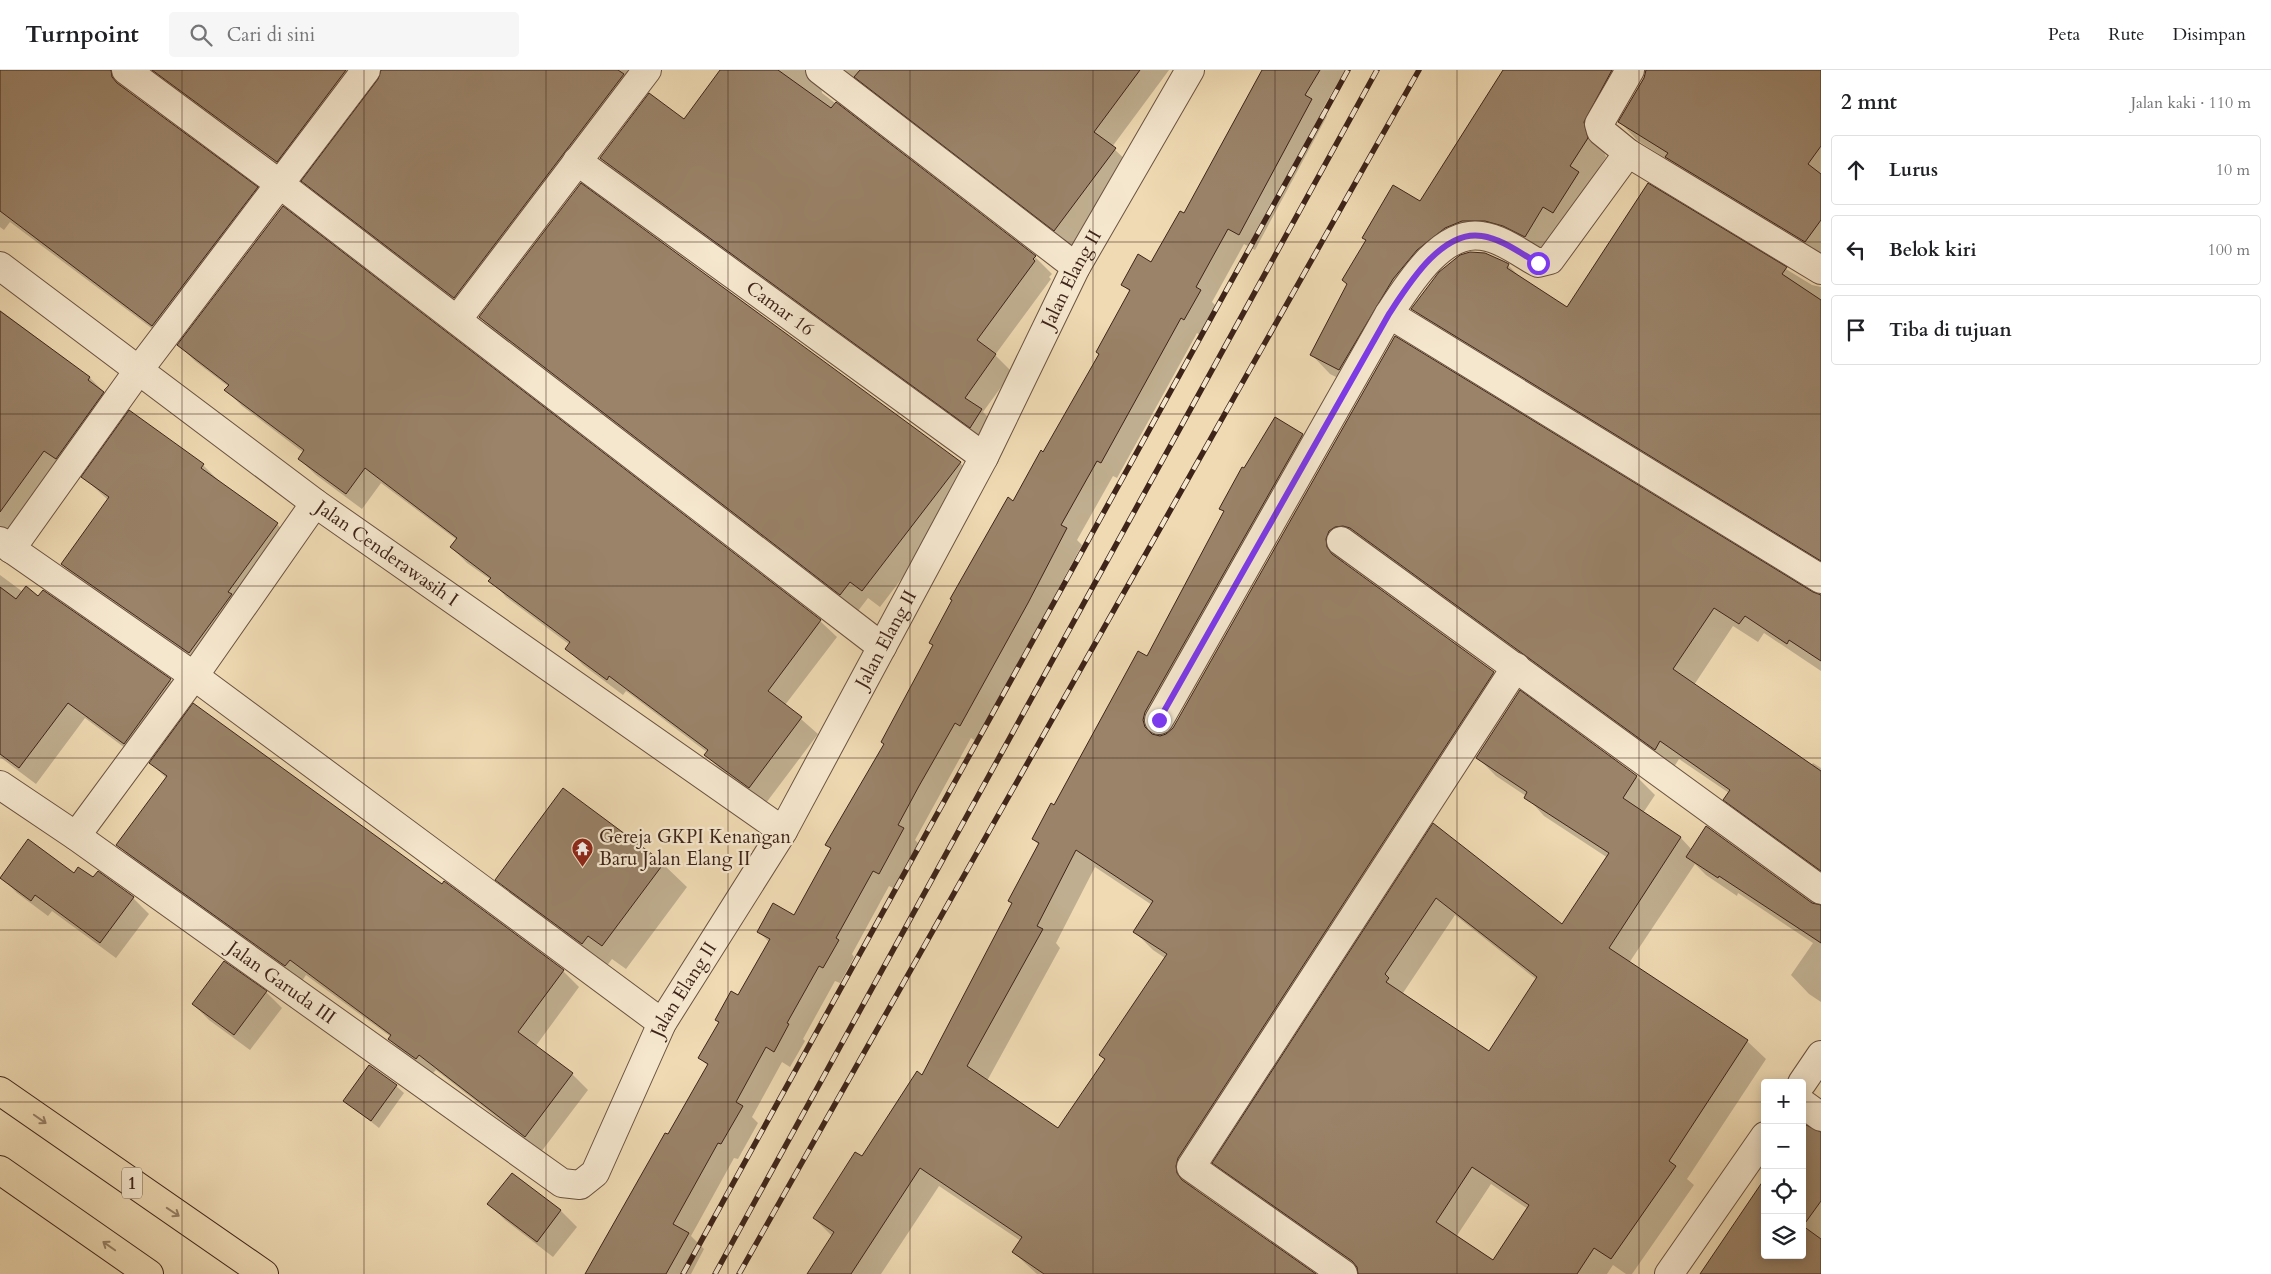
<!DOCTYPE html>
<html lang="id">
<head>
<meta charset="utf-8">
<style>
  body { margin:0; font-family:Cardo,serif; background:#f6f6f6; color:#202124 }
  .controls { position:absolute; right:15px; bottom:15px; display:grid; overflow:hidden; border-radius:5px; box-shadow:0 2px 12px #0003 }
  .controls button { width:45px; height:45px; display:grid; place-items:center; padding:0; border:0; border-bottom:1px solid #e0e0e0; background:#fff; color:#202124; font:25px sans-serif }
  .stop { position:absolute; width:15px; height:15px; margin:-11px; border:4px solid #7c3aed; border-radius:50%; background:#fff }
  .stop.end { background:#7c3aed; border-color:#fff; box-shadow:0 1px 5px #0008 }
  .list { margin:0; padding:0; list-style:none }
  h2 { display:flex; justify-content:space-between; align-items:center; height:65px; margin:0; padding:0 20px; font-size:21px }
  h2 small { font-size:16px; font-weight:400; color:#757577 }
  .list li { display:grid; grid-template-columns:32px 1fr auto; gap:15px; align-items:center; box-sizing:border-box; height:70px; margin:0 10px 10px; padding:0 10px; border:1px solid #e0e0e0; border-radius:5px }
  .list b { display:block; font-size:19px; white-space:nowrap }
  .list em { font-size:16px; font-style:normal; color:#757577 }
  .icon { flex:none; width:28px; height:28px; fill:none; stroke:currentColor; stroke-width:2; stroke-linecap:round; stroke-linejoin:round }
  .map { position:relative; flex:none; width:1821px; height:1204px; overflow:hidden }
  header { display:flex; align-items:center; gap:30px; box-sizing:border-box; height:70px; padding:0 25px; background:#fff; border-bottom:1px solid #e0e0e0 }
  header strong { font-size:24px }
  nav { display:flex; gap:28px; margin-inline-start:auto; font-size:18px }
  .search { width:350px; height:45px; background:#f6f6f6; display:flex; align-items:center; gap:12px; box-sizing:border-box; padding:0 18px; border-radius:5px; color:#757577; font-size:19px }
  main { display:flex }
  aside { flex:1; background:#fff }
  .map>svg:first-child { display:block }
  .shadow { fill:#0003; fill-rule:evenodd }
  .building { fill:#9a8369; stroke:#3e2419; fill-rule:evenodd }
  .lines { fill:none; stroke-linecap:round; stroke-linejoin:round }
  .minor-casing { stroke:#6a5240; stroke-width:30 }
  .highway-casing { stroke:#3e2419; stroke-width:30 }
  .minor { stroke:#f5e7ce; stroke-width:28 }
  .highway { stroke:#efdab3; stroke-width:28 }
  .rail-casing { stroke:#3e2419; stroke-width:5.5 }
  .rail { stroke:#f5e7ce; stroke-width:4; stroke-dasharray:11; stroke-linecap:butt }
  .oneway { stroke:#967f66 }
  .route { stroke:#7c3aed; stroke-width:6 }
  .grid { fill:none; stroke:#3e2419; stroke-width:1; stroke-opacity:0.55 }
  .labels { text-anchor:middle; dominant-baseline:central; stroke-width:4.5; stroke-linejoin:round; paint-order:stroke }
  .shield { fill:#f5e7ce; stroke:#755e4f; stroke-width:1 }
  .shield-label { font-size:18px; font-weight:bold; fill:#3e2419 }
  .street-label { font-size:19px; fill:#3e2419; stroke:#f5e7ce }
  .poi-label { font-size:19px; fill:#3e2419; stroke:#f5e7ce; text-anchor:start }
</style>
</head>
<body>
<header>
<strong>Turnpoint</strong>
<div class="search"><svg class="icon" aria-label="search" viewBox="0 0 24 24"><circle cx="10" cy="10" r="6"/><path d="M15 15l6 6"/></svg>Cari di sini</div>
<nav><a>Peta</a><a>Rute</a><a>Disimpan</a></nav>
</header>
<main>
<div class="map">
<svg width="1821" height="1204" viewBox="0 0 1821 1204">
  <rect width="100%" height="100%" fill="#efdab3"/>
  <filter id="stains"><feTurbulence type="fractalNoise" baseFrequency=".004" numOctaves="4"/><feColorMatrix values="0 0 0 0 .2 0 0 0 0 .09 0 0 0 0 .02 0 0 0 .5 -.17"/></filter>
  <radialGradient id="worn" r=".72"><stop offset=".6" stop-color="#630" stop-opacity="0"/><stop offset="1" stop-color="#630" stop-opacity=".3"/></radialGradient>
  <g class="shadow">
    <path d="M 0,0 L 661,0 L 471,244 L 320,128 L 303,111 L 380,10 L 383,1 L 378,2 L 294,108 L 127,16 L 128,22 L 257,118 L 274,135 L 170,272 L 10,152 L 4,160 L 0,157 Z"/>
    <path d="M 721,0 L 1169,0 L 1112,77 L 1132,96 L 1072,177 L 821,15 L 822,23 L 1035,187 L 1052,204 L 1049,207 L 1051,209 L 995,285 L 1012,302 L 983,342 L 998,357 L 988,374 L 618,105 L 601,88 L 684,51 Z"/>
    <path d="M 1263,0 L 1345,0 L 1322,40 L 1327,46 L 1255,180 L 1244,174 L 1212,232 L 1216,236 L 1200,265 L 1197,263 L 1117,408 L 1113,406 L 1077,470 L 1082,475 L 976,671 L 971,668 L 915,770 L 920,775 L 895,819 L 889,816 L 852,884 L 854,887 L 840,913 L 835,911 L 803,969 L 805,971 L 790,997 L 782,992 L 752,1047 L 758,1053 L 738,1089 L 734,1088 L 691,1166 L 704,1179 L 691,1204 L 586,1204 L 708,996 L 700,988 L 739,927 L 769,872 L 759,862 L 795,847 L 832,780 L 827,775 L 885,674 L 934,576 L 930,573 L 1044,384 L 1100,284 L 1130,222 L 1123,215 L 1152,194 L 1184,145 Z"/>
    <path d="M 1504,0 L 1821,0 L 1821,188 L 1685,106 L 1670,91 L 1638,71 L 1620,52 L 1646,3 L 1641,4 L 1602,77 L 1606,87 L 1544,185 L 1481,169 L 1435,199 L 1412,228 L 1358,318 L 1330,304 L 1312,285 L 1348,215 L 1367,171 L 1364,168 L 1420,132 Z"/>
    <path d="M 1649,115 L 1812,215 L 1821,217 L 1821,497 L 1431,257 L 1413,239 L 1508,195 L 1523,210 L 1568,239 Z"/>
    <path d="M 283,138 L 820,551 L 837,567 L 785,635 L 818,664 L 766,733 L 722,701 L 706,685 L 708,683 L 626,621 L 623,625 L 583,595 L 567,579 L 570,575 L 506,527 L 491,510 L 467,493 L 451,477 L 457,470 L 381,413 L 362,439 L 316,405 L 299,389 L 304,383 L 242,336 L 226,320 L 229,317 L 195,291 L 179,275 Z"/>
    <path d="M 0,240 L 90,308 L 106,324 L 0,481 Z"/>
    <path d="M 480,247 L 960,393 L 977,410 L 880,537 L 868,528 L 858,541 L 497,264 Z"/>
    <path d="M 1395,268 L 1812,523 L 1821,526 L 1821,601 L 1764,563 L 1758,572 L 1733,556 L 1694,615 L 1811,696 L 1813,693 L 1821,698 L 1821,804 L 1743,748 L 1725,729 L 1729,723 L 1679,689 L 1674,697 L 1344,488 L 1344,494 L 1493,603 L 1512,621 L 1196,1107 L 1194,1120 L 1314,1204 L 1037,1204 L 1013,1182 L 1021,1171 L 939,1116 L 881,1204 L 808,1204 L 832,1166 L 814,1148 L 923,1006 L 1013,834 L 1009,831 L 1039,775 L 1033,769 L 1148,588 L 1225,442 L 1221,438 L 1244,400 L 1302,365 L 1321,384 L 1162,666 L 1174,658 ZM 1095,797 L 1152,835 L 1135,862 L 1153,880 L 1165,888 L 1100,985 L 1105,990 L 1059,1059 L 987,1011 L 1060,878 L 1056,873 Z"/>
    <path d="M 129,342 L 203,395 L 222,414 L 277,454 L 295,473 L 208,601 L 81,513 L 62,494 L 108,430 L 83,407 Z"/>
    <path d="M 0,505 L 23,522 L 38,528 L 170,610 L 186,626 L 141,690 L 85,648 L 36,714 L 0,687 Z"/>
    <path d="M 1520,622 L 1637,707 L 1655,725 L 1643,743 L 1681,768 L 1692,780 L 1821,836 L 1821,932 L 1809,924 L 1791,905 L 1813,873 L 1738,823 L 1737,826 L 1706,805 L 1695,794 L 1629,893 L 1747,971 L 1766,989 L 1687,1109 L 1694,1115 L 1632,1204 L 1626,1204 L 1613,1195 L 1607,1204 L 1360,1204 L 1359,1200 L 1232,1111 L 1214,1093 L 1433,755 L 1563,856 L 1608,788 L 1544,746 L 1526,726 L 1496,706 L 1477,687 ZM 1455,845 L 1537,910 L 1489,983 L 1403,923 ZM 1491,1114 L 1528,1139 L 1493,1192 L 1456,1167 Z"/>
    <path d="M 151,693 L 442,816 L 563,901 L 579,917 L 535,977 L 572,1004 L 588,1020 L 541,1082 L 436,1000 L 432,1004 L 405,985 L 389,969 L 391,967 L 306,905 L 302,911 L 134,791 L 118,775 L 166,708 Z"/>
    <path d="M 663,794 L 687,817 L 626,899 L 612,889 L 606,897 L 520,833 L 497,810 Z"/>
    <path d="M 74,805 L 93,809 L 133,828 L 149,844 L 116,888 L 52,841 L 48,846 L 17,823 L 1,807 Z"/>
    <path d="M 266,922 L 282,938 L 250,980 L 209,950 L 193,934 Z"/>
    <path d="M 396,1016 L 404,1023 L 379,1058 L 345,1031 Z"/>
    <path d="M 1804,1055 L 1821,1064 L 1821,1204 L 1708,1204 L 1765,1185 L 1802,1185 Z"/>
    <path d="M 512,1104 L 561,1141 L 577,1157 L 553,1187 L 505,1150 L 489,1134 Z"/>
  </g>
  <g class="building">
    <path d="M 0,0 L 111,0 L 112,7 L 117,13 L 258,117 L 152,256 L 0,141 Z"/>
    <path d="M 152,0 L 346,0 L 277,92 Z"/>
    <path d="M 381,0 L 618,0 L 624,4 L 454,228 L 301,111 L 378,9 Z"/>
    <path d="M 720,0 L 778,0 L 831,38 L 836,32 L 1036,186 L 1033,189 L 1035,191 L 977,270 L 996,284 L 965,328 L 982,339 L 970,358 L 600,88 L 649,23 L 684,49 Z"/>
    <path d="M 860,0 L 1140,0 L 1094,62 L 1116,78 L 1054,161 L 854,7 Z"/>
    <path d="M 1262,0 L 1320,0 L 1305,25 L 1312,29 L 1239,165 L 1228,159 L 1196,217 L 1201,220 L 1184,250 L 1181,248 L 1101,393 L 1097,391 L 1061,455 L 1067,458 L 1028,533 L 960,656 L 955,653 L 919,716 L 898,755 L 904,758 L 879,804 L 873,801 L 836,868 L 839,870 L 823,898 L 819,896 L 787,953 L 789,954 L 774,982 L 766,977 L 736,1032 L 743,1036 L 721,1074 L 718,1073 L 673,1154 L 689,1163 L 666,1204 L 585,1204 L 665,1063 L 668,1064 L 708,994 L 698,988 L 719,952 L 715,950 L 731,921 L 738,925 L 770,869 L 757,862 L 773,833 L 794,845 L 831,778 L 825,775 L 884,674 L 881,672 L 933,575 L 929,573 L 952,530 L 950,529 L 1008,427 L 1013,431 L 1041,380 L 1043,382 L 1099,284 L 1096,282 L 1130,220 L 1121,215 L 1138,184 L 1151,192 L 1180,141 L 1184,143 Z"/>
    <path d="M 1503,0 L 1612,0 L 1584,52 L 1588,68 L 1570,96 L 1579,102 L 1553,143 L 1543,137 L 1525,167 L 1503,156 L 1485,151 L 1462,151 L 1445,158 L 1417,180 L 1393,209 L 1339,300 L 1310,285 L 1347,214 L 1342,210 L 1366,170 L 1362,168 L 1393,115 L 1420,131 Z"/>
    <path d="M 1646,0 L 1821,0 L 1821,76 L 1808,94 L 1821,104 L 1821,150 L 1805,172 L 1665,87 L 1668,83 L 1618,52 L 1644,8 Z"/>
    <path d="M 581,113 L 961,392 L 862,521 L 850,512 L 840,525 L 479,247 Z"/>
    <path d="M 1648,113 L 1787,197 L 1782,204 L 1821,230 L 1821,491 L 1411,239 L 1439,202 L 1460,185 L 1470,182 L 1485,183 L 1503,191 L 1509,194 L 1507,198 L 1567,237 Z"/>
    <path d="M 283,136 L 821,550 L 768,621 L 802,647 L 749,718 L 704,685 L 708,680 L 609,606 L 607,610 L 565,579 L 570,572 L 488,511 L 491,508 L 450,477 L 457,468 L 365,398 L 346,424 L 298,389 L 304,380 L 224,320 L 229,315 L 177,275 Z"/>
    <path d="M 0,241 L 90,307 L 88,310 L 104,322 L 56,389 L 44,381 L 0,442 Z"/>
    <path d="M 1395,266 L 1813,522 L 1821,525 L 1821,591 L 1789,570 L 1787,574 L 1745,546 L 1739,554 L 1714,538 L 1673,599 L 1821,701 L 1821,801 L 1723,730 L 1730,720 L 1660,671 L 1655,680 L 1350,458 L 1343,456 L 1335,457 L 1329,461 L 1326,469 L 1327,477 L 1332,484 L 1494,602 L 1178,1088 L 1176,1096 L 1177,1103 L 1182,1110 L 1316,1204 L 1044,1204 L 1012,1182 L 1022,1167 L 920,1098 L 851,1204 L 807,1204 L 834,1162 L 813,1148 L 855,1082 L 862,1086 L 917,1001 L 922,1005 L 1012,833 L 1008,831 L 1039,773 L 1032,769 L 1051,733 L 1054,735 L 1138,581 L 1147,586 L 1224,441 L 1219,439 L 1242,397 L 1244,398 L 1275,347 L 1303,364 L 1145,642 L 1143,650 L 1145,657 L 1152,664 L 1160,666 L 1166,664 L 1173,658 ZM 1076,780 L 1153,831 L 1133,862 L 1167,884 L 1099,985 L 1105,989 L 1058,1058 L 967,996 L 1043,859 L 1037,856 Z"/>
    <path d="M 129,340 L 204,394 L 201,398 L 278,453 L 228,522 L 232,524 L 189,583 L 61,494 L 109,427 L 81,407 Z"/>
    <path d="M 26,516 L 38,526 L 43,520 L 171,609 L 124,674 L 68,633 L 19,698 L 0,684 L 0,517 L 16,529 Z"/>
    <path d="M 1520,620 L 1637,706 L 1623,728 L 1681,767 L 1609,878 L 1748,970 L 1669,1091 L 1676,1096 L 1611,1189 L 1594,1178 L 1577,1204 L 1358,1204 L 1357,1197 L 1352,1191 L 1212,1093 L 1433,753 L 1562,854 L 1609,783 L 1524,728 L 1527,722 L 1476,688 ZM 1436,828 L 1537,907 L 1489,981 L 1386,912 L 1389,908 L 1385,904 ZM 1472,1097 L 1529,1135 L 1493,1190 L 1436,1152 Z"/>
    <path d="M 193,633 L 442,814 L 444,811 L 564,900 L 518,962 L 573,1003 L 525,1067 L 419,985 L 416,989 L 388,969 L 391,965 L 290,890 L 285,896 L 116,775 L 167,706 L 149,693 Z"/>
    <path d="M 563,718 L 664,793 L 602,876 L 588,866 L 582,874 L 495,810 Z"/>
    <path d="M 1706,756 L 1812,833 L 1821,835 L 1821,873 L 1719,806 L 1718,808 L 1686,787 Z"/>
    <path d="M 28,769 L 74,803 L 78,797 L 93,807 L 98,801 L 134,827 L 100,873 L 35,825 L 31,831 L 0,808 Z"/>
    <path d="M 224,891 L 267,921 L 234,965 L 192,934 Z"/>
    <path d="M 369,995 L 397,1015 L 371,1051 L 343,1031 Z"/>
    <path d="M 1804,1054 L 1821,1062 L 1821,1131 L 1803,1156 L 1821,1169 L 1821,1204 L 1700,1204 L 1765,1108 L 1765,1185 L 1802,1185 Z"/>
    <path d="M 512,1103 L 561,1140 L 537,1172 L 487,1134 Z"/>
  </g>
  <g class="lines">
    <defs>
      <g id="minor">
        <path d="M 126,0 L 281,115 L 882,577"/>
        <path d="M 820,0 L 1076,197"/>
        <path d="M 1630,0 L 1599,54 L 1601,61 L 1628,83 L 1821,200"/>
        <path id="s1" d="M 577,91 L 984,387"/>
        <path id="s2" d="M 0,196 L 315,433 L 783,761"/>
        <path d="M 1389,244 L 1821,509"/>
        <path d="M 457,250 L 647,0"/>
        <path d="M 0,471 L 194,606 L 662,953"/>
        <path d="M 1341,471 L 1821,820"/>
        <path d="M 11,479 L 138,301 L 366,0"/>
        <path d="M 1159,650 L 1389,244 C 1408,215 1442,159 1482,166 C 1502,169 1520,183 1538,193 L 1550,190 L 1628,83"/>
        <path id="s3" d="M 0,715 L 76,766 L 562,1113 L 580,1115 L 595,1103 L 662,953 L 783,761 L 984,387 L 1076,197 L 1190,0"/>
        <path d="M 76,766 L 194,606 L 315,433"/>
        <path d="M 1802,1013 L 1821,985"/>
        <path d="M 1802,1033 L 1821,1047"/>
        <path d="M 1343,1204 L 1191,1097 L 1516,597"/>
        <path d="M 1669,1204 L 1765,1066"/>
      </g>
      <g id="highway">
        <path d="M 0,1021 L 264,1204"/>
        <path d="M 0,1100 L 149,1204"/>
      </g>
    </defs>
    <use href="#minor" class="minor-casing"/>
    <use href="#highway" class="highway-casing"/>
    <use href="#minor" class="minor"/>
    <use href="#highway" class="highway"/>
    <defs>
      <g id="rail">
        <path d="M 683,1204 L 1348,0"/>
        <path d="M 715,1204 L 1377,0"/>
        <path d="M 739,1204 L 1419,0"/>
      </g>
    </defs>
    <use href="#rail" class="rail-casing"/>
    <use href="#rail" class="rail"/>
  </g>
  <defs><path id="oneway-shaft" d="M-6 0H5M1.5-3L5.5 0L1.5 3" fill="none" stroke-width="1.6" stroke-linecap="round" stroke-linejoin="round" transform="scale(1.25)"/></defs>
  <g class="oneway">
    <use href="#oneway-shaft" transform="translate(40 1049) rotate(35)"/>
    <use href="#oneway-shaft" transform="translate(173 1142) rotate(34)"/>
    <use href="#oneway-shaft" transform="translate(109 1176) rotate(-145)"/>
  </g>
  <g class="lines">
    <path class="route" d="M 1159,650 L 1389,244 C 1408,215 1442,159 1482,166 C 1502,169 1520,183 1538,193"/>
  </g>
  <path class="grid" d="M 182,0 L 182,1204M 364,0 L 364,1204M 546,0 L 546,1204M 728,0 L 728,1204M 910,0 L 910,1204M 1093,0 L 1093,1204M 1275,0 L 1275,1204M 1457,0 L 1457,1204M 1639,0 L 1639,1204M 0,172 L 1821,172M 0,344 L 1821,344M 0,516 L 1821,516M 0,688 L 1821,688M 0,860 L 1821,860M 0,1032 L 1765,1032M 1802,1032 L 1821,1032"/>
  <defs>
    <symbol id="temple-pin" viewBox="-11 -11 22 30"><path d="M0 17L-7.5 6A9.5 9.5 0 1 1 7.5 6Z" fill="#8f2418" stroke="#f5e7ce"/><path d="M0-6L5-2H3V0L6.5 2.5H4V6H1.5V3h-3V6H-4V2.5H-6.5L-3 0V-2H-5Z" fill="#fff"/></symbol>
  </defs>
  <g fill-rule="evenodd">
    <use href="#temple-pin" x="570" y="766" width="25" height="34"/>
  </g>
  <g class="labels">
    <rect class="shield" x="122" y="1097.5" width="20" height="31" rx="4"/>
    <g class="shield-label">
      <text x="132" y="1113">1</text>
    </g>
    <g class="street-label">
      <text stroke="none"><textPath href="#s3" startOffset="1740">Jalan Elang II</textPath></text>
      <text stroke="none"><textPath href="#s1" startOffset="251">Camar 16</textPath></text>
      <text stroke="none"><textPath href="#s2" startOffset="482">Jalan Cenderawasih I</textPath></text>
      <text stroke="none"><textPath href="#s3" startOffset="1335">Jalan Elang II</textPath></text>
      <text stroke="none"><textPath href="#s3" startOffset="344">Jalan Garuda III</textPath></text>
      <text stroke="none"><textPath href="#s3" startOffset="930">Jalan Elang II</textPath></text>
    </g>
    <g class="poi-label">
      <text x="599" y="767">Gereja GKPI Kenangan<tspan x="599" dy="22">Baru Jalan Elang II</tspan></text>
    </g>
  </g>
  <rect width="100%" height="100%" filter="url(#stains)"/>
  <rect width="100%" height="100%" fill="url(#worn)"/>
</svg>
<div class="controls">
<button>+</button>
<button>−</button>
<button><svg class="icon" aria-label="locate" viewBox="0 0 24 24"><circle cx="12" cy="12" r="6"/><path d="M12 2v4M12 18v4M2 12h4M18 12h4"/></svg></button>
<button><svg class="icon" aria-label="layers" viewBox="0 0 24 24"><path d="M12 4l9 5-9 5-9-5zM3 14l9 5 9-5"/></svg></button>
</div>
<div class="stop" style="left:1538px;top:193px"></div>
<div class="stop end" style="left:1159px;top:650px"></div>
</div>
<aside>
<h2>2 mnt<small>Jalan kaki · 110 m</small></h2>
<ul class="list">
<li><svg class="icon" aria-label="ahead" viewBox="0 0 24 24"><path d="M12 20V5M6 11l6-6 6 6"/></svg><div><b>Lurus</b></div><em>10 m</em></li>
<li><svg class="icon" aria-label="left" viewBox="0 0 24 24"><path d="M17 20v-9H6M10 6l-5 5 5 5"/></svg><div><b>Belok kiri</b></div><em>100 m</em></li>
<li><svg class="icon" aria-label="arrive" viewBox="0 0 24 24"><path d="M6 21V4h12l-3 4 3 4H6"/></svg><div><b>Tiba di tujuan</b></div></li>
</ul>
</aside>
</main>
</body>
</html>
